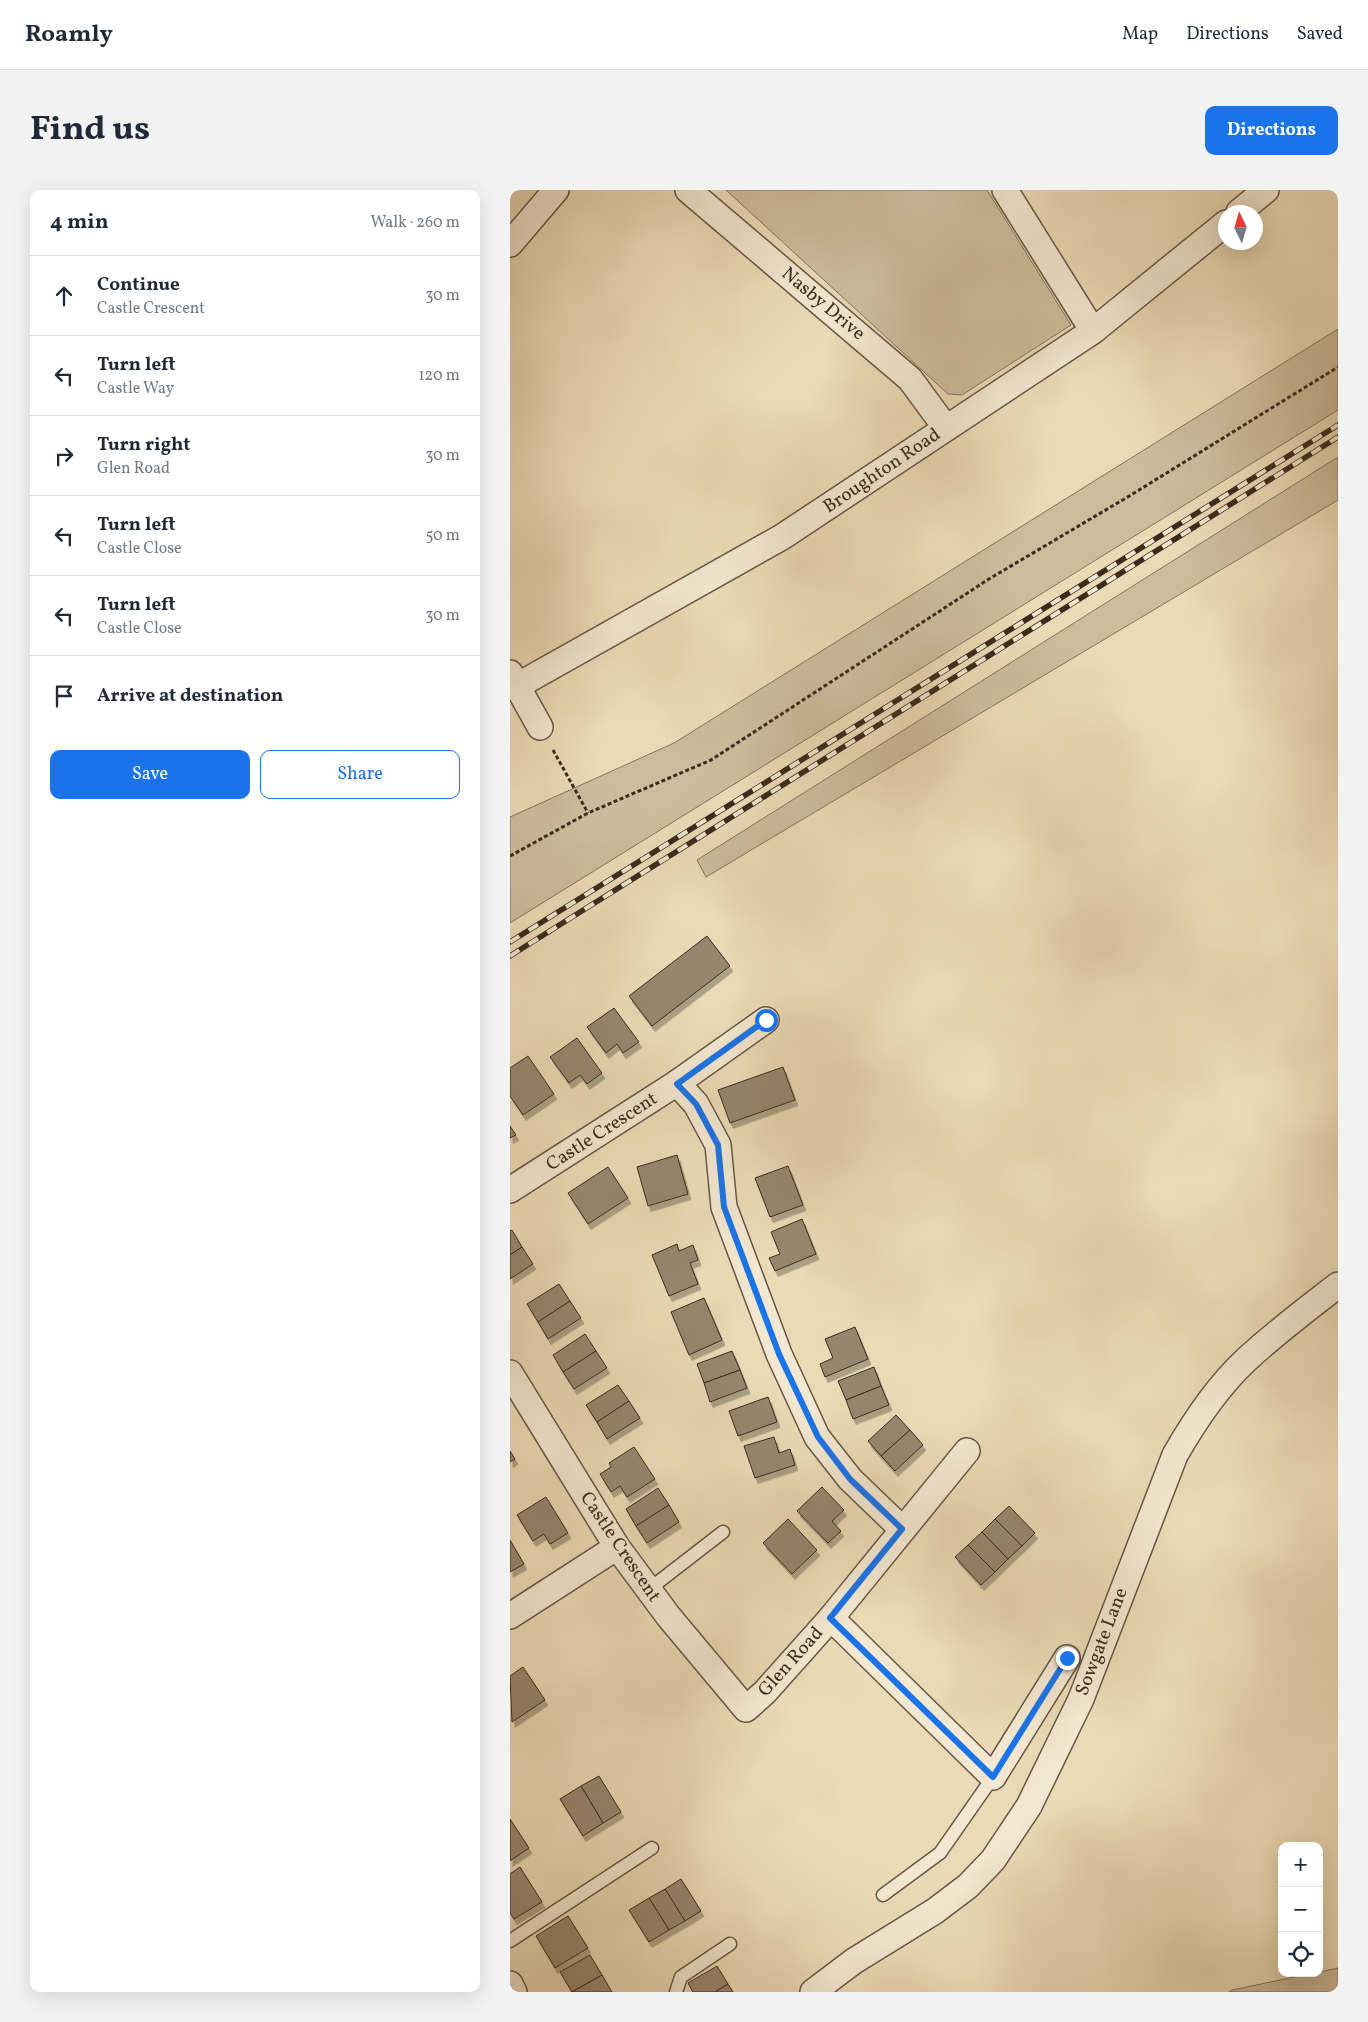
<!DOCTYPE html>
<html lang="en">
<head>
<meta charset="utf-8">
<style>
  body { margin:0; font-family:Vollkorn,serif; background:#f2f2f3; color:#1f2937 }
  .controls { position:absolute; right:15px; bottom:15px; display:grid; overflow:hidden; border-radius:10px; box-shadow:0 5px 20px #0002 }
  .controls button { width:45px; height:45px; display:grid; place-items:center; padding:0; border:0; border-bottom:1px solid #e0e1e3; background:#fff; color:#1f2937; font:25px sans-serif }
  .compass { position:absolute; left:708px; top:15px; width:45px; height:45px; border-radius:50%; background:#fff; box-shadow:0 5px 20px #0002; rotate:355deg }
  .stop { position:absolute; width:15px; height:15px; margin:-11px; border:4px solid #1a73e8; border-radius:50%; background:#fff }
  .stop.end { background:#1a73e8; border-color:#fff; box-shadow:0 1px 5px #0008 }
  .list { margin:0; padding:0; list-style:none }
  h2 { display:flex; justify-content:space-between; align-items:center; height:65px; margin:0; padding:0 20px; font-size:21px }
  h2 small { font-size:16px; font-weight:400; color:#747a83 }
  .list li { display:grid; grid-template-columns:32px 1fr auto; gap:15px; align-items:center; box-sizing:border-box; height:80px; padding:0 20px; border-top:1px solid #e0e1e3 }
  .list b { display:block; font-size:19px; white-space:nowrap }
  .list p { margin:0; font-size:16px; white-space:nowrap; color:#747a83 }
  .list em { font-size:16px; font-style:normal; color:#747a83 }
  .actions { display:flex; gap:10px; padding:15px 20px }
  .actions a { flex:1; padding:11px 0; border:1px solid #1a73e8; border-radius:10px; text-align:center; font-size:18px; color:#1a73e8 }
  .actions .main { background:#1a73e8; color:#fff }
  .icon { flex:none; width:28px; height:28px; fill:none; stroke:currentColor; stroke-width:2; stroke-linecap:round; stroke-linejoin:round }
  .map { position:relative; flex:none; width:828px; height:1802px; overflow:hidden; border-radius:10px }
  header { display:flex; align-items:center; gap:30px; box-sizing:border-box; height:70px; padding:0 25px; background:#fff; border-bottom:1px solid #e0e1e3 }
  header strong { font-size:24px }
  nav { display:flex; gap:28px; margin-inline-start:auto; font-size:18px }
  .intro { display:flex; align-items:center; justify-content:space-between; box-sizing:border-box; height:120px; padding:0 30px }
  h1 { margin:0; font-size:35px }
  .button { padding:12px 22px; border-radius:10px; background:#1a73e8; color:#fff; font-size:18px; font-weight:700 }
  main { display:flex; gap:30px; padding:0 30px }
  aside { flex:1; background:#fff; border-radius:10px; box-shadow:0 5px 20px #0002 }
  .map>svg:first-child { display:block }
  .green { fill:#cdbc9c; stroke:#84745e }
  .building { fill:#97866e; stroke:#3b2b1f; filter:url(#shadow) }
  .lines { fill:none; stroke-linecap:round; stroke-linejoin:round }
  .lane-casing { stroke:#675745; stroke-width:15 }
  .street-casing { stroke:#675745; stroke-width:28 }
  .path { stroke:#3b2b1f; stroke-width:3; stroke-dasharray:4 2.5; stroke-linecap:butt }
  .lane { stroke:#f2e7d0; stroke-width:12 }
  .street { stroke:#f2e7d0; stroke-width:25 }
  .rail-casing { stroke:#3b2b1f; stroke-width:5.5 }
  .rail { stroke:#f2e7d0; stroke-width:4; stroke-dasharray:11; stroke-linecap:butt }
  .route { stroke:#1a73e8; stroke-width:6 }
  .labels { text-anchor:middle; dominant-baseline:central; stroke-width:4.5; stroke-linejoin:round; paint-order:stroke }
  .street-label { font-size:19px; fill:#3b2b1f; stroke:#f2e7d0 }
</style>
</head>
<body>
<header>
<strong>Roamly</strong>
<nav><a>Map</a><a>Directions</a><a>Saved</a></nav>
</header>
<div class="intro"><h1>Find us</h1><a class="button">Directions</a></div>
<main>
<aside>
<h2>4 min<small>Walk · 260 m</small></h2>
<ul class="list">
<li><svg class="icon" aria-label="ahead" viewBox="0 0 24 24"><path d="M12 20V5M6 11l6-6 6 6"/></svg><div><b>Continue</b><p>Castle Crescent</p></div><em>30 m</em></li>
<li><svg class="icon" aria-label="left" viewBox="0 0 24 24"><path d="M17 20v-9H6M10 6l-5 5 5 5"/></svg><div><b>Turn left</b><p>Castle Way</p></div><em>120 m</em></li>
<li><svg class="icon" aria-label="right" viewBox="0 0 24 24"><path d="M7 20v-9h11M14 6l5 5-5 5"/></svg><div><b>Turn right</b><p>Glen Road</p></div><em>30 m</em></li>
<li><svg class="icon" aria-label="left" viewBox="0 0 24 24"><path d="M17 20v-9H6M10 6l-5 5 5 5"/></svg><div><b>Turn left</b><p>Castle Close</p></div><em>50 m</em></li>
<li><svg class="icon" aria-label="left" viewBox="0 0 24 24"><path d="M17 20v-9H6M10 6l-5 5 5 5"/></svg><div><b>Turn left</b><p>Castle Close</p></div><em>30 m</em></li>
<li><svg class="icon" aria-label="arrive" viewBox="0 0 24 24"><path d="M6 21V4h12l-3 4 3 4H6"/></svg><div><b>Arrive at destination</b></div></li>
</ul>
<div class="actions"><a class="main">Save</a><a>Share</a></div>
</aside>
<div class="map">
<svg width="828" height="1802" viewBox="0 0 828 1802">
  <defs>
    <filter id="shadow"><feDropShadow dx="3" dy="5.5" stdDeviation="0" flood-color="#0004"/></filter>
  </defs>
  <rect width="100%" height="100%" fill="#ebdab6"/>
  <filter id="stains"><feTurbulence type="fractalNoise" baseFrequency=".004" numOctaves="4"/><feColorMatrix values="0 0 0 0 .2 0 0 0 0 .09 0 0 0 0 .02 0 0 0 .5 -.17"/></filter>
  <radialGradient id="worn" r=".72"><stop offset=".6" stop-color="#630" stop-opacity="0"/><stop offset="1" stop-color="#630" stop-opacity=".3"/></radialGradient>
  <g class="green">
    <path d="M 216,0 L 477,0 L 561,135 L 452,205 L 438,204 Z"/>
    <path d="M 828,139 L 828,220 L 0,733 L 0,627 L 164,553 Z"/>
    <path d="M 828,267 L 828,310 L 196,687 L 187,670 Z"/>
    <path d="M 828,1778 L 828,1802 L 719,1802 L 722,1800 Z"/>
  </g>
  <g class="building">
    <path d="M 197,746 L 220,776 L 142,836 L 119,806 Z"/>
    <path d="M 104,818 L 129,852 L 113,863 L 107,854 L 96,863 L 77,837 Z"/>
    <path d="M 67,848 L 92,883 L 77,894 L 70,885 L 59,893 L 40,867 Z"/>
    <path d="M 18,866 L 44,904 L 13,925 L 0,906 L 0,878 Z"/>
    <path d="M 273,877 L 285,910 L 220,933 L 208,900 Z"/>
    <path d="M 0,936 L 6,945 L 0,948 Z"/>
    <path d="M 167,965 L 178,1004 L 138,1016 L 127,977 Z"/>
    <path d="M 278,976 L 293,1015 L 260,1027 L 245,988 Z"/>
    <path d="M 98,977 L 118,1008 L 78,1034 L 58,1003 Z"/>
    <path d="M 292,1029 L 306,1064 L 265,1081 L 259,1068 L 270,1064 L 261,1042 Z"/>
    <path d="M 2,1040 L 12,1057 L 0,1065 L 0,1041 Z"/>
    <path d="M 167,1054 L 169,1061 L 183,1055 L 188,1070 L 180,1073 L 188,1094 L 159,1106 L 142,1065 Z"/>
    <path d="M 12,1057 L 23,1074 L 0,1089 L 0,1065 Z"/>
    <path d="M 49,1094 L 60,1111 L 28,1132 L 17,1114 Z"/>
    <path d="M 194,1108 L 212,1150 L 179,1165 L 161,1122 Z"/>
    <path d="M 60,1111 L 71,1128 L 38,1149 L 28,1132 Z"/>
    <path d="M 345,1137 L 358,1169 L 315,1187 L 310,1174 L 323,1168 L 315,1149 Z"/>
    <path d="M 75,1144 L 86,1161 L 53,1182 L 43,1165 Z"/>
    <path d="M 86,1161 L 97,1178 L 64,1199 L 53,1182 Z"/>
    <path d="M 222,1161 L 230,1180 L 194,1193 L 187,1174 Z"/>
    <path d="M 364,1177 L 371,1196 L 336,1210 L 328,1191 Z"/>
    <path d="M 230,1180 L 237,1198 L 200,1212 L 194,1193 Z"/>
    <path d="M 108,1195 L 119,1211 L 87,1232 L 76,1215 Z"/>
    <path d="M 371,1196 L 379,1215 L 343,1229 L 336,1210 Z"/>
    <path d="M 258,1207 L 267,1232 L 228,1246 L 219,1221 Z"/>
    <path d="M 119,1211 L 130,1228 L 97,1249 L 87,1232 Z"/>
    <path d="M 386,1225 L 400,1240 L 371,1266 L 358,1251 Z"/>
    <path d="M 400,1240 L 413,1255 L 385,1281 L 371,1266 Z"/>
    <path d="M 264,1247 L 269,1263 L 280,1259 L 285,1275 L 245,1288 L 234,1256 Z"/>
    <path d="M 124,1257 L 145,1289 L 117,1307 L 110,1296 L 101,1302 L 90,1284 L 101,1277 L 99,1273 Z"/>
    <path d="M 0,1261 L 5,1269 L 0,1272 Z"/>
    <path d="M 312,1297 L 334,1320 L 322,1331 L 331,1341 L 318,1353 L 287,1321 Z"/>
    <path d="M 148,1298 L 159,1315 L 126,1336 L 116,1319 Z"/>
    <path d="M 36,1307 L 58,1343 L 40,1354 L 34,1344 L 23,1351 L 7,1325 Z"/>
    <path d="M 159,1315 L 169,1332 L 137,1353 L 126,1336 Z"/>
    <path d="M 499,1316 L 525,1343 L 512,1356 L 485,1329 Z"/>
    <path d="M 278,1329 L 307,1360 L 282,1384 L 253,1353 Z"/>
    <path d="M 485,1329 L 512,1356 L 498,1369 L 472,1342 Z"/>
    <path d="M 472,1342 L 498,1369 L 485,1382 L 458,1355 Z"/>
    <path d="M 0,1350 L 14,1374 L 0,1382 Z"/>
    <path d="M 458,1355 L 485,1382 L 471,1395 L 445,1367 Z"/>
    <path d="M 13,1477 L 35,1510 L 2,1532 L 0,1486 Z"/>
    <path d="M 89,1586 L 111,1622 L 93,1633 L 71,1596 Z"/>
    <path d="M 71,1596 L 93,1633 L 73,1646 L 50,1609 Z"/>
    <path d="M 0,1629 L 19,1658 L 0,1671 Z"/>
    <path d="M 10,1677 L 32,1712 L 4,1729 L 0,1723 L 0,1684 Z"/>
    <path d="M 171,1689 L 191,1721 L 175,1731 L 155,1699 Z"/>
    <path d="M 155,1699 L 175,1731 L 159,1740 L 139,1708 Z"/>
    <path d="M 139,1708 L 159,1740 L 139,1752 L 119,1720 Z"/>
    <path d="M 58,1726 L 78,1758 L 45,1778 L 26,1746 Z"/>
    <path d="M 80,1765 L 92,1785 L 62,1802 L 50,1782 Z"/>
    <path d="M 207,1776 L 218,1794 L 205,1802 L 183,1802 L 178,1793 Z"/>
    <path d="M 92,1785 L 102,1802 L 62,1802 Z"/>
    <path d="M 218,1794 L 223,1802 L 205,1802 Z"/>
  </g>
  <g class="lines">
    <defs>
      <g id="lane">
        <path d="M 138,1400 L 213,1342"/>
        <path d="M 373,1705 L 430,1663 L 483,1587"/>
        <path d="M 0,1751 L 142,1658"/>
        <path d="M 166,1802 L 171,1787 L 220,1754"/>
      </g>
      <g id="street">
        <path d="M 178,0 L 400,189 L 436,238"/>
        <path d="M 495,0 L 583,141"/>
        <path d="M 729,22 L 756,0"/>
        <path d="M 0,54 L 46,0"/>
        <path d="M 0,483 L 30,537"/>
        <path d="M 7,496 L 272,347 L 583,141 L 716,33"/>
        <path d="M 167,893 L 186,914 L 208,955 L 214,1017 L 269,1164 L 307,1247 L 340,1289 L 392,1339"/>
        <path d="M 0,1000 L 167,893 L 256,830"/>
        <path d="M 0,1183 L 107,1357 L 159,1427 L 236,1519 L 255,1502 L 321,1428 L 457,1261"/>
        <path d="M 0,1426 L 107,1357"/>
        <path d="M 321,1428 L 483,1587 L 557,1468"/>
        <path d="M 0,1794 L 4,1802"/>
        <path d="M 303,1802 L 344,1771 L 425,1721 L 458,1696 L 483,1670 L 519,1616 L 571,1509 L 665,1265 C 685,1230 707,1197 736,1170 C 765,1143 797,1119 828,1095"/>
      </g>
    </defs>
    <use href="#lane" class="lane-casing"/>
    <use href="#street" class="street-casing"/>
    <g class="path">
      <path d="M 43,560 L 78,623"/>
      <path d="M 0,666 L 78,623 L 201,570 L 479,389 L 621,305 L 828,177"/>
    </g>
    <use href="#lane" class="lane"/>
    <use href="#street" class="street"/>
    <defs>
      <g id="rail">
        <path d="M 0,752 L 828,235"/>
        <path d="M 0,766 L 828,247"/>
      </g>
    </defs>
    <use href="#rail" class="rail-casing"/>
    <use href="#rail" class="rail"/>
  </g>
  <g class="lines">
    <path class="route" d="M 256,830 L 167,894 L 186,914 L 208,955 L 214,1017 L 269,1164 L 308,1247 L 340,1289 L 392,1339 L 320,1428 L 483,1587 L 557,1468"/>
  </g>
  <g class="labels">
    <g class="street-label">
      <text transform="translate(313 114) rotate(40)">Nasby Drive</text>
      <text transform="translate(372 281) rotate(-34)">Broughton Road</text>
      <text transform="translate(92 942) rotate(-33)">Castle Crescent</text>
      <text transform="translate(110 1357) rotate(56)">Castle Crescent</text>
      <text transform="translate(592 1452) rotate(-69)">Sowgate Lane</text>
      <text transform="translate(281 1472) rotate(-48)">Glen Road</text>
    </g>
  </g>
  <rect width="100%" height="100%" filter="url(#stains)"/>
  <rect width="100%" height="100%" fill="url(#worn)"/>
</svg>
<div class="controls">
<button>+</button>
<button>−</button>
<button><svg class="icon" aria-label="locate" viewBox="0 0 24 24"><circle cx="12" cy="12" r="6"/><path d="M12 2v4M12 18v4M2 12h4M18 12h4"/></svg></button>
</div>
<svg class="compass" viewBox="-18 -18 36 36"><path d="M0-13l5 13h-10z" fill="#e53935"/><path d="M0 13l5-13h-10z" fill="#747a83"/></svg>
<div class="stop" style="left:256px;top:830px"></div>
<div class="stop end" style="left:557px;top:1468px"></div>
</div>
</main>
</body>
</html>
